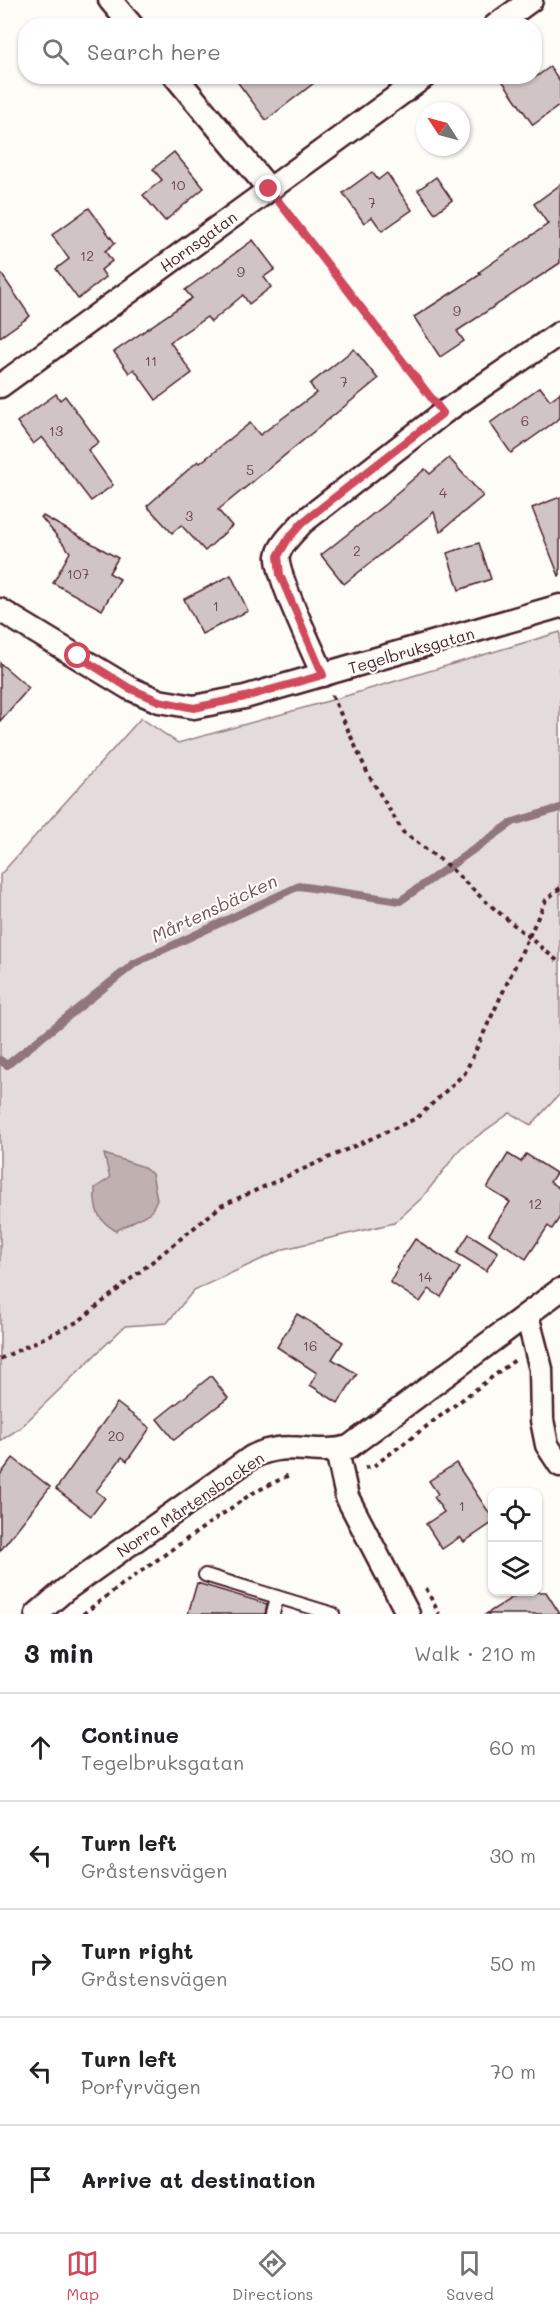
<!DOCTYPE html>
<html lang="en">
<head>
<meta charset="utf-8">
<style>
  body { margin:0; font-family:Mali,sans-serif; background:#f6f6f6; color:#202124 }
  .controls { position:absolute; right:18px; bottom:18px; display:grid; overflow:hidden; border-radius:12px; box-shadow:0 2px 4px #0004 }
  .controls button { width:54px; height:54px; display:grid; place-items:center; padding:0; border:0; border-bottom:2px solid #e0e0e0; background:#fff; color:#202124; font:30px sans-serif }
  .compass { position:absolute; left:416px; top:102px; width:54px; height:54px; border-radius:50%; background:#fff; box-shadow:0 2px 4px #0004; rotate:306deg }
  .stop { position:absolute; width:18px; height:18px; margin:-14px; border:4px solid #d1495b; border-radius:50%; background:#fff }
  .stop.end { background:#d1495b; border-color:#fff; box-shadow:0 2px 6px #0008 }
  .list { margin:0; padding:0; list-style:none }
  h2 { display:flex; justify-content:space-between; align-items:center; height:78px; margin:0; padding:0 24px; font-size:26px }
  h2 small { font-size:20px; font-weight:400; color:#757577 }
  .list li { display:grid; grid-template-columns:39px 1fr auto; gap:18px; align-items:center; box-sizing:border-box; height:108px; padding:0 24px; border-top:2px solid #e0e0e0 }
  .list b { display:block; font-size:22px; white-space:nowrap }
  .list p { margin:0; font-size:20px; white-space:nowrap; color:#757577 }
  .list em { font-size:20px; font-style:normal; color:#757577 }
  .icon { flex:none; width:33px; height:33px; fill:none; stroke:currentColor; stroke-width:2; stroke-linecap:round; stroke-linejoin:round }
  .map { position:relative; flex:none; width:560px; height:1614px; overflow:hidden }
  .search { position:absolute; background:#fff; box-shadow:0 2px 4px #0004; left:18px; right:18px; top:18px; height:66px; display:flex; align-items:center; gap:15px; box-sizing:border-box; padding:0 21px; border-radius:24px; color:#757577; font-size:22px }
  .sheet { height:618px; background:#fff }
  nav { display:flex; justify-content:space-around; align-items:center; box-sizing:border-box; height:84px; border-top:2px solid #e0e0e0; background:#fff; font-size:16px; color:#757577 }
  nav a { display:grid; justify-items:center; gap:3px }
  nav .on { color:#d1495b }
  .map>svg:first-child { display:block }
  .green { fill:#e3dcda; stroke:#967e82; stroke-width:1.5 }
  .water { fill:#c0b1b1; stroke:#91777b; stroke-width:1.5 }
  .lines { fill:none; stroke-linecap:round; stroke-linejoin:round }
  .stream { stroke:#91777b; stroke-width:8 }
  .building { fill:#d0c5c4; stroke:#4a1f2b; stroke-width:1.5 }
  .lane-casing { stroke:#4a1f2b; stroke-width:16 }
  .street-casing { stroke:#4a1f2b; stroke-width:27 }
  .path { stroke:#4a1f2b; stroke-width:4; stroke-dasharray:4.5 4.5; stroke-linecap:butt }
  .lane { stroke:#fdfcf7; stroke-width:12 }
  .street { stroke:#fdfcf7; stroke-width:22 }
  .route { stroke:#d1495b; stroke-width:8 }
  .labels { text-anchor:middle; dominant-baseline:central; stroke-width:4.5; stroke-linejoin:round; paint-order:stroke }
  .number-label { font-size:14px; fill:#6c4851 }
  .street-label { font-size:16px; fill:#4a1f2b; stroke:#fdfcf7 }
  .water-label { font-size:18px; font-style:italic; fill:#73525a; stroke:#fdfcf7 }
</style>
</head>
<body>
<div class="map">
<svg width="560" height="1614" viewBox="0 0 560 1614">
  <rect width="100%" height="100%" fill="#fdfcf7"/>
  <filter id="ink" filterUnits="userSpaceOnUse"><feTurbulence type="fractalNoise" baseFrequency=".0167" numOctaves="2"/><feDisplacementMap in="SourceGraphic" scale="12" xChannelSelector="R" yChannelSelector="G"/><feConvolveMatrix kernelMatrix="1 2 1 2 8 2 1 2 1" color-interpolation-filters="sRGB"/></filter>
  <g filter="url(#ink)">
    <path class="green" d="M 560,632 L 560,1094 L 531,1125 L 510,1113 L 461,1148 L 422,1198 L 394,1223 L 284,1249 L 194,1290 L 167,1323 L 125,1326 L 20,1428 L 0,1441 L 0,875 L 141,718 L 178,743 L 339,698 Z"/>
    <path class="water" d="M 104,1154 L 141,1166 L 152,1174 L 157,1199 L 151,1212 L 116,1231 C 97,1219 94,1211 95,1188 L 110,1178 Z"/>
    <g class="lines">
      <path class="stream" d="M 0,1060 L 7,1065 L 135,963 L 299,886 L 400,901 L 513,822 L 560,808"/>
    </g>
    <g class="building">
      <path d="M 550,67 L 560,81 L 560,105 L 533,125 L 499,76 L 537,76 Z"/>
      <path d="M 233,76 L 323,76 L 266,120 Z"/>
      <path d="M 174,152 L 204,188 L 165,221 L 143,195 L 162,180 L 153,169 Z"/>
      <path d="M 372,172 L 378,180 L 387,173 L 412,210 L 382,231 L 372,217 L 364,223 L 343,193 Z"/>
      <path d="M 436,177 L 452,200 L 435,213 L 418,190 Z"/>
      <path d="M 560,185 L 560,263 L 457,331 L 464,341 L 440,357 L 414,317 L 481,274 L 479,272 L 548,224 L 534,204 Z"/>
      <path d="M 89,208 L 115,243 L 105,251 L 112,261 L 101,270 L 106,277 L 78,299 L 56,269 L 69,259 L 52,235 Z"/>
      <path d="M 253,240 L 275,269 L 264,277 L 271,287 L 249,304 L 243,295 L 211,322 L 207,317 L 170,342 L 192,373 L 156,400 L 134,369 L 129,373 L 114,352 L 192,298 L 185,290 Z"/>
      <path d="M 0,272 L 30,316 L 0,337 Z"/>
      <path d="M 354,349 L 378,379 L 218,510 L 232,526 L 205,551 L 181,525 L 172,533 L 147,506 L 198,461 L 200,463 L 250,423 L 260,435 L 316,393 L 310,384 Z"/>
      <path d="M 540,387 L 550,400 L 560,393 L 560,418 L 511,453 L 490,423 Z"/>
      <path d="M 56,394 L 60,400 L 65,396 L 99,442 L 88,450 L 113,485 L 91,501 L 42,437 L 33,444 L 17,422 Z"/>
      <path d="M 449,458 L 483,496 L 440,532 L 434,512 L 344,584 L 321,555 L 393,498 L 392,497 L 425,469 L 430,474 Z"/>
      <path d="M 560,497 L 560,575 L 559,576 L 532,508 Z"/>
      <path d="M 43,516 L 118,558 L 109,573 L 120,579 L 102,610 L 53,583 L 70,552 L 41,517 Z"/>
      <path d="M 479,543 L 491,579 L 459,590 L 447,553 Z"/>
      <path d="M 231,575 L 248,611 L 202,634 L 184,599 Z"/>
      <path d="M 0,663 L 29,688 L 0,721 Z"/>
      <path d="M 508,1154 L 521,1162 L 526,1154 L 556,1173 L 550,1182 L 560,1189 L 560,1217 L 552,1229 L 548,1226 L 526,1259 L 489,1234 L 510,1202 L 487,1188 Z"/>
      <path d="M 469,1234 L 498,1252 L 486,1271 L 457,1253 Z"/>
      <path d="M 415,1239 L 460,1268 L 441,1297 L 429,1289 L 420,1302 L 390,1282 L 398,1269 L 396,1268 Z"/>
      <path d="M 297,1314 L 343,1342 L 332,1359 L 357,1374 L 338,1403 L 310,1385 L 317,1373 L 277,1347 Z"/>
      <path d="M 211,1376 L 228,1398 L 174,1440 L 157,1419 Z"/>
      <path d="M 117,1403 L 150,1428 L 127,1461 L 122,1457 L 96,1491 L 105,1498 L 91,1516 L 56,1489 Z"/>
      <path d="M 13,1458 L 50,1487 L 0,1551 L 0,1475 Z"/>
      <path d="M 456,1463 L 492,1517 L 492,1523 L 464,1542 L 460,1537 L 442,1549 L 426,1524 L 444,1512 L 434,1497 L 438,1494 L 429,1481 Z"/>
      <path d="M 197,1583 L 267,1604 L 265,1614 L 188,1614 Z"/>
      <path d="M 521,1592 L 546,1592 L 560,1614 L 486,1614 Z"/>
    </g>
    <g class="lines">
      <defs>
        <g id="lane">
          <path d="M 205,1575 L 333,1614"/>
          <path d="M 273,1614 L 277,1597"/>
        </g>
        <g id="street">
          <path d="M 110,0 L 132,26"/>
          <path d="M 495,26 L 531,0"/>
          <path d="M 175,76 L 269,189"/>
          <path d="M 0,386 L 425,76"/>
          <path d="M 0,610 L 129,688 L 159,701 L 194,707 L 245,697 L 560,606"/>
          <path d="M 323,675 C 315,655 275,573 278,556 C 280,544 295,531 303,522 L 443,413 L 560,333"/>
          <path d="M 527,1315 L 541,1369 L 542,1420 L 547,1445 L 560,1465"/>
          <path d="M 337,1451 L 347,1497 L 408,1614"/>
          <path d="M 37,1614 L 65,1590 L 252,1457 C 289,1438 314,1457 349,1447 L 560,1290"/>
        </g>
      </defs>
      <use href="#lane" class="lane-casing"/>
      <use href="#street" class="street-casing"/>
      <g class="path">
        <path d="M 284,207 L 428,393"/>
        <path d="M 332,695 L 368,774 L 403,832 L 446,864 L 484,900 L 560,963"/>
        <path d="M 0,1359 L 79,1321 L 221,1206 L 417,1118 L 465,1073 L 546,900 L 560,888"/>
        <path d="M 365,1468 L 375,1465 L 515,1360"/>
        <path d="M 426,1588 L 439,1614"/>
        <path d="M 83,1614 L 120,1586 L 251,1494 L 291,1474"/>
      </g>
      <use href="#lane" class="lane"/>
      <use href="#street" class="street"/>
    </g>
  </g>
  <g class="lines" filter="url(#ink)">
    <path class="route" d="M 78,656 L 129,688 L 159,701 L 194,708 L 245,697 L 323,675 L 280,575 L 278,556 L 288,539 L 303,522 L 443,413 L 269,189"/>
  </g>
  <g class="labels">
    <g class="number-label">
      <text x="178" y="184">10</text>
      <text x="372" y="202">7</text>
      <text x="87" y="255">12</text>
      <text x="241" y="271">9</text>
      <text x="457" y="310">9</text>
      <text x="151" y="360">11</text>
      <text x="344" y="381">7</text>
      <text x="525" y="420">6</text>
      <text x="56" y="430">13</text>
      <text x="250" y="469">5</text>
      <text x="443" y="492">4</text>
      <text x="189" y="515">3</text>
      <text x="357" y="550">2</text>
      <text x="78" y="573">107</text>
      <text x="216" y="605">1</text>
      <text x="535" y="1203">12</text>
      <text x="425" y="1276">14</text>
      <text x="310" y="1345">16</text>
      <text x="116" y="1435">20</text>
      <text x="462" y="1505">1</text>
    </g>
    <g class="street-label">
      <text transform="translate(198 241) rotate(-36)">Hornsgatan</text>
      <text transform="translate(411 650) rotate(-16)">Tegelbruksgatan</text>
      <text transform="translate(190 1504) rotate(-34)">Norra Mårtensbacken</text>
    </g>
    <g class="water-label">
      <text transform="translate(214 908) rotate(-25)">Mårtensbäcken</text>
    </g>
  </g>
</svg>
<div class="controls">
<button><svg class="icon" aria-label="locate" viewBox="0 0 24 24"><circle cx="12" cy="12" r="6"/><path d="M12 2v4M12 18v4M2 12h4M18 12h4"/></svg></button>
<button><svg class="icon" aria-label="layers" viewBox="0 0 24 24"><path d="M12 4l9 5-9 5-9-5zM3 14l9 5 9-5"/></svg></button>
</div>
<svg class="compass" viewBox="-18 -18 36 36"><path d="M0-13l5 13h-10z" fill="#e53935"/><path d="M0 13l5-13h-10z" fill="#757577"/></svg>
<div class="stop" style="left:78px;top:656px"></div>
<div class="stop end" style="left:269px;top:189px"></div>
<div class="search"><svg class="icon" aria-label="search" viewBox="0 0 24 24"><circle cx="10" cy="10" r="6"/><path d="M15 15l6 6"/></svg>Search here</div>
</div>
<section class="sheet">
<h2>3 min<small>Walk · 210 m</small></h2>
<ul class="list">
<li><svg class="icon" aria-label="ahead" viewBox="0 0 24 24"><path d="M12 20V5M6 11l6-6 6 6"/></svg><div><b>Continue</b><p>Tegelbruksgatan</p></div><em>60 m</em></li>
<li><svg class="icon" aria-label="left" viewBox="0 0 24 24"><path d="M17 20v-9H6M10 6l-5 5 5 5"/></svg><div><b>Turn left</b><p>Gråstensvägen</p></div><em>30 m</em></li>
<li><svg class="icon" aria-label="right" viewBox="0 0 24 24"><path d="M7 20v-9h11M14 6l5 5-5 5"/></svg><div><b>Turn right</b><p>Gråstensvägen</p></div><em>50 m</em></li>
<li><svg class="icon" aria-label="left" viewBox="0 0 24 24"><path d="M17 20v-9H6M10 6l-5 5 5 5"/></svg><div><b>Turn left</b><p>Porfyrvägen</p></div><em>70 m</em></li>
<li><svg class="icon" aria-label="arrive" viewBox="0 0 24 24"><path d="M6 21V4h12l-3 4 3 4H6"/></svg><div><b>Arrive at destination</b></div></li>
</ul>
</section>
<nav>
<a class="on"><svg class="icon" aria-label="map" viewBox="0 0 24 24"><path d="M3 6l6-2 6 2 6-2v14l-6 2-6-2-6 2zM9 4v14M15 6v14"/></svg>Map</a>
<a><svg class="icon" aria-label="directions" viewBox="0 0 24 24"><path d="M12 3l9 9-9 9-9-9zM9 14v-3h6M13 9l2 2-2 2"/></svg>Directions</a>
<a><svg class="icon" aria-label="saved" viewBox="0 0 24 24"><path d="M7 4h10v16l-5-4-5 4z"/></svg>Saved</a>
</nav>
</body>
</html>
